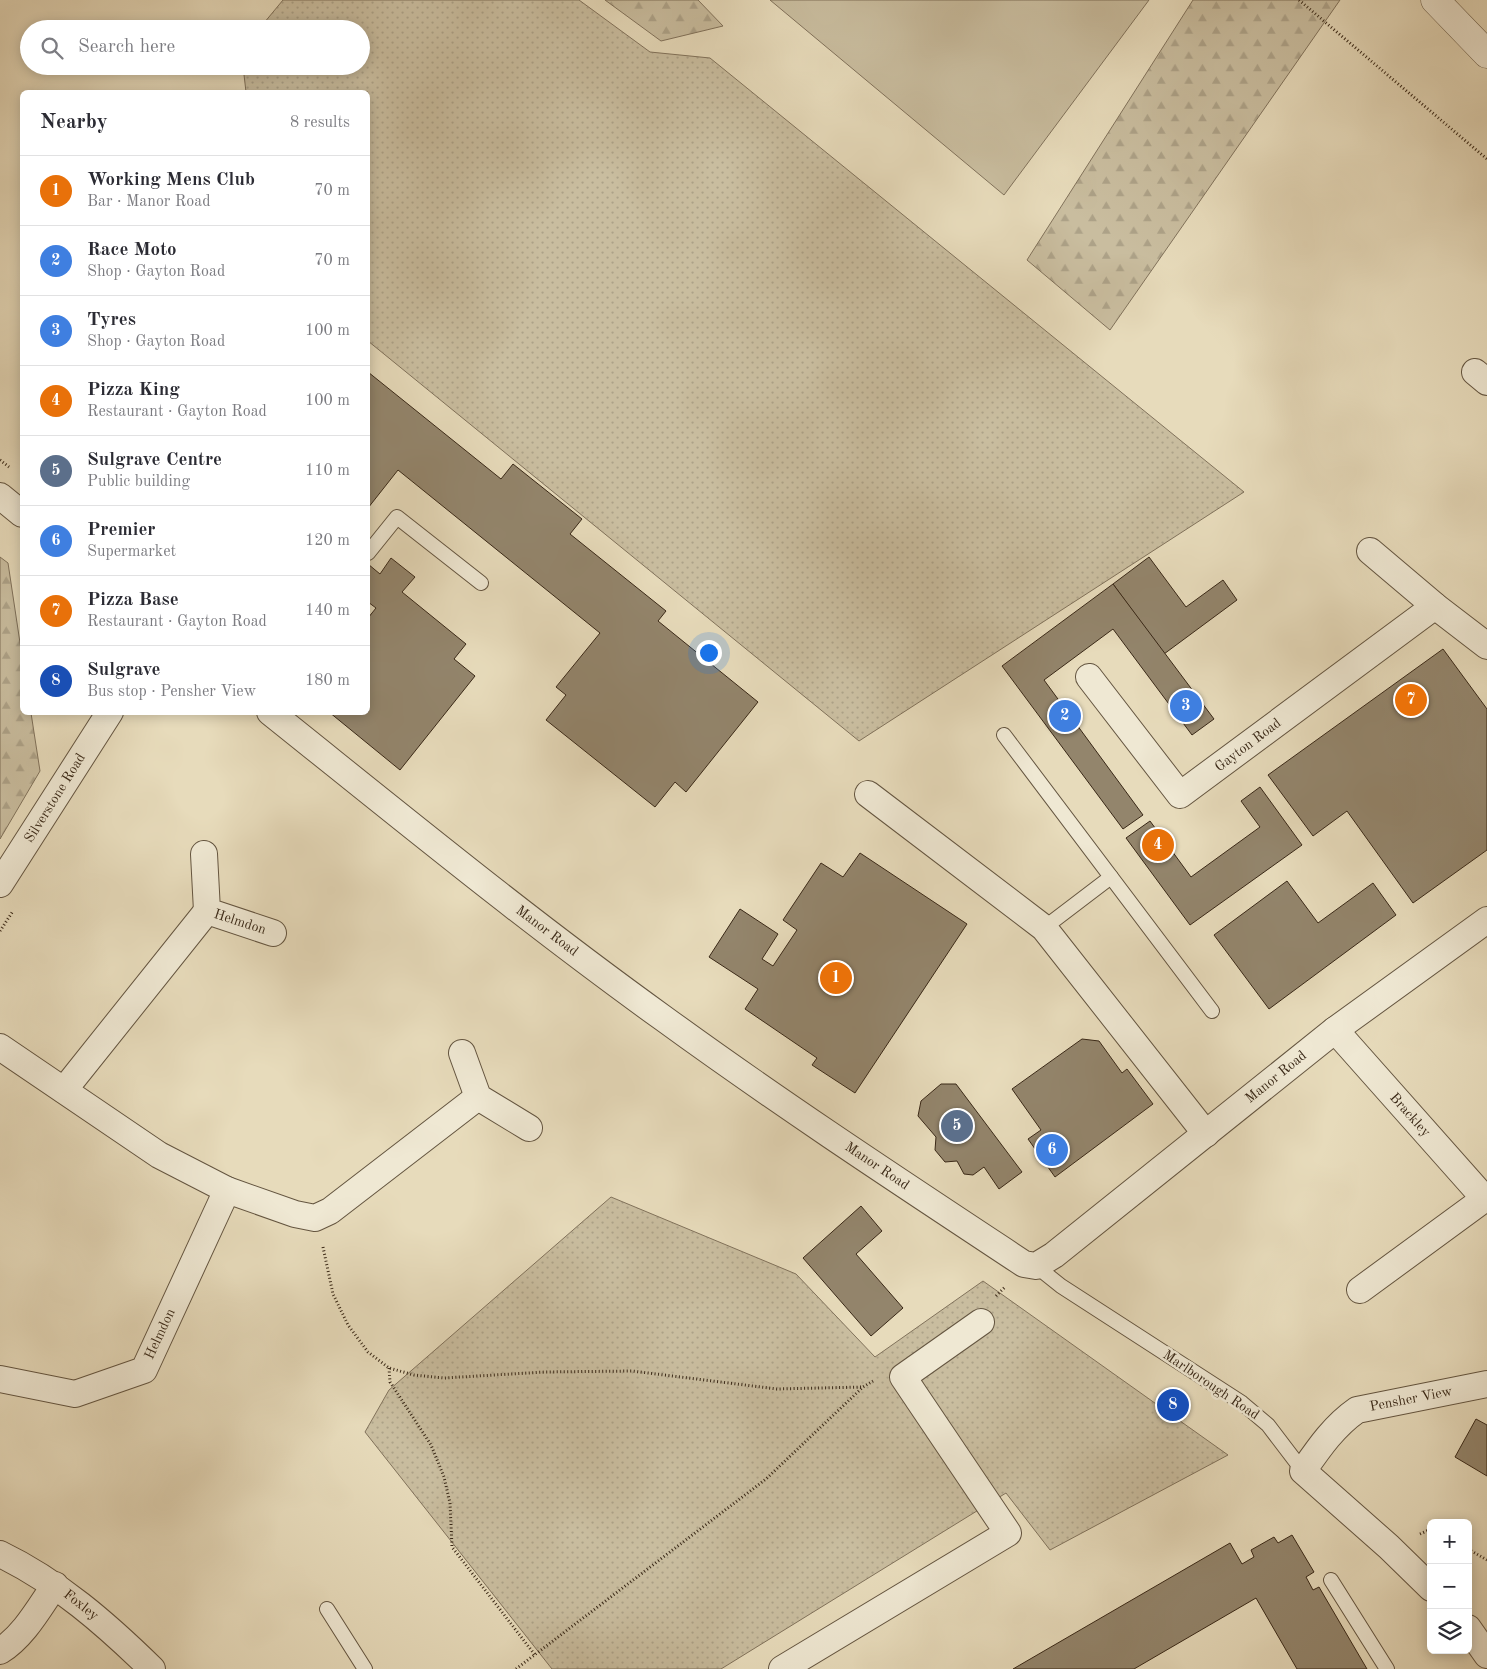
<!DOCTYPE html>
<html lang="en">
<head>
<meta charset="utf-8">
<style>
  body { margin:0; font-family:"Old Standard TT",serif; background:#f2f2f3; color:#2b2b33 }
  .controls { position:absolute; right:15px; bottom:15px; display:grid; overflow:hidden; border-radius:8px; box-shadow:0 2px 12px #0003 }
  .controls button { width:45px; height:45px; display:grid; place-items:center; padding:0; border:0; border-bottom:1px solid #e1e1e2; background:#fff; color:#2b2b33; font:25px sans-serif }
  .you { position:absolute; left:708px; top:652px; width:18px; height:18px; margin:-12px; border:4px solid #fff; border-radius:50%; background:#1a73e8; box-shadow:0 0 0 8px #1a73e833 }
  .badge { display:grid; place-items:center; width:32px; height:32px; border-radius:50%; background:#8f2418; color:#fff; font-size:16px; font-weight:700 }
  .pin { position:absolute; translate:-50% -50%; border:2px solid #fff; box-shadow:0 1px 5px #0006 }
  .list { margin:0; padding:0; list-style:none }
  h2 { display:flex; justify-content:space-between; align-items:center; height:65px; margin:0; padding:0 20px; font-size:21px }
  h2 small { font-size:16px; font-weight:400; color:#7c7c81 }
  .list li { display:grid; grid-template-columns:32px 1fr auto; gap:15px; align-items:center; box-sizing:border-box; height:70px; padding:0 20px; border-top:1px solid #e1e1e2 }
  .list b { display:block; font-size:19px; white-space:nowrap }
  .list p { margin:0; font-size:16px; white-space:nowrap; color:#7c7c81 }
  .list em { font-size:16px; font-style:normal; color:#7c7c81 }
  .icon { flex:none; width:28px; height:28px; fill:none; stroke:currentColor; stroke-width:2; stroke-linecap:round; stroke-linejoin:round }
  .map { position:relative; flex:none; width:1487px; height:1669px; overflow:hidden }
  .search { position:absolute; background:#fff; box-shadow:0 2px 12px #0003; left:20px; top:20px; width:350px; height:55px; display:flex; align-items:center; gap:12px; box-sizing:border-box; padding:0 18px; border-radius:28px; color:#7c7c81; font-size:19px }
  .panel { position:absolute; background:#fff; box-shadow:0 2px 12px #0003; left:20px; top:90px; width:350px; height:625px; border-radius:8px }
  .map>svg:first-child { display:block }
  .grass { fill:url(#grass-dots); stroke:#81725b }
  .forest { fill:url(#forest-firs); stroke:#81725b }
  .pitch { fill:#c9bd9f; stroke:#81725b }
  .building { fill:#93856c; stroke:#392817 }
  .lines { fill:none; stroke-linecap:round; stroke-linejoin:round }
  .service-casing { stroke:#645540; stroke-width:16 }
  .minor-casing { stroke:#645540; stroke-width:28 }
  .tertiary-casing { stroke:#645540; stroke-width:29 }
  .path { stroke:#392817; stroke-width:3; stroke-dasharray:1 2.5; stroke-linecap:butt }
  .service { stroke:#efe8d3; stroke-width:14 }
  .minor { stroke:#efe8d3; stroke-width:26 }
  .tertiary { stroke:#efe8d3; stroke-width:28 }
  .labels { text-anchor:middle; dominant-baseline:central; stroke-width:5; stroke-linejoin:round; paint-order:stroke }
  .street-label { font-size:14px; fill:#392817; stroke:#efe8d3 }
</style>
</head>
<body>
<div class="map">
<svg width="1487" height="1669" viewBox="0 0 1487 1669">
  <defs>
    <pattern id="grass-dots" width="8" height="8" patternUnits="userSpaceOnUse" patternTransform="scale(1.25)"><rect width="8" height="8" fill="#c9bd9f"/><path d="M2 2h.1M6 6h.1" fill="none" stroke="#ada288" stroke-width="1.8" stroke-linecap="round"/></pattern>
    <pattern id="forest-firs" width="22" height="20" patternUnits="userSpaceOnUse" patternTransform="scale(1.25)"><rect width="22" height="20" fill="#c9bd9f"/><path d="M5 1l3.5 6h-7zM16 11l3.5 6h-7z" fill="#ada288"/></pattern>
  </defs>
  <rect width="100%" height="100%" fill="#e7dbbb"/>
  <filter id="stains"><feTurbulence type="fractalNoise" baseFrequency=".004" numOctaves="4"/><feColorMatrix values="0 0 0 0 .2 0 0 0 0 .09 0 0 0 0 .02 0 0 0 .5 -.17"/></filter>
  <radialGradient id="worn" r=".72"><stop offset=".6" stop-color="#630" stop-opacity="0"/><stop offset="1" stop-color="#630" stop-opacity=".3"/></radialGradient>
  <g class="grass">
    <path d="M 283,0 L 579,0 L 650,52 L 710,58 L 1244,492 L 859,741 L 368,341 L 368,92 L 246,92 L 243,66 L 361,66 L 361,29 L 259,29 Z"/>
    <path d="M 611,1197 L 796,1274 L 875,1357 L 983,1281 L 1228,1455 L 1050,1550 L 1006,1493 L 721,1669 L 552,1669 L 365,1432 L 389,1390 Z"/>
  </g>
  <g class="forest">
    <path d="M 605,0 L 698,0 L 723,26 L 661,41 Z"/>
    <path d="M 1193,0 L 1340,0 L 1110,330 L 1027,260 Z"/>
    <path d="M 0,557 L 8,563 L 22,656 L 22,712 L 31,713 L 40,771 L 0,839 Z"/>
  </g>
  <path class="pitch" d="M 770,0 L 1149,0 L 1004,195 Z"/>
  <g class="building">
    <path d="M 368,372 L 501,479 L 513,464 L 582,519 L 570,534 L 666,611 L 658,621 L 758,702 L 686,792 L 675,782 L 655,807 L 546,720 L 566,695 L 556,687 L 600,633 L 398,470 L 368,508 Z"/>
    <path d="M 1149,557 L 1186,607 L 1223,580 L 1237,600 L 1164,654 L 1113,584 Z"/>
    <path d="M 391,558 L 415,577 L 402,592 L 466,644 L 454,659 L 475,676 L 400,770 L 329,712 L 368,712 L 368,618 L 376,608 L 368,602 L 368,564 L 380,574 Z"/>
    <path d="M 1113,584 L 1214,719 L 1192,735 L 1113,629 L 1044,680 L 1143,815 L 1123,829 L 1002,666 Z"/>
    <path d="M 1443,649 L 1487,709 L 1487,850 L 1413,903 L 1347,811 L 1313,836 L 1268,775 Z"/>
    <path d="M 1260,787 L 1302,845 L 1190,925 L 1126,838 L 1150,821 L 1191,877 L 1260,827 L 1241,801 Z"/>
    <path d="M 860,853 L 967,924 L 855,1093 L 812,1065 L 817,1058 L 745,1009 L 758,989 L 709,957 L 740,909 L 778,934 L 762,959 L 773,966 L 797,930 L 783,920 L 821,863 L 843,877 Z"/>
    <path d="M 1287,881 L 1318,923 L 1373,883 L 1396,915 L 1269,1009 L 1214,935 Z"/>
    <path d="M 1082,1039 L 1099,1041 L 1122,1073 L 1127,1069 L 1153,1104 L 1055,1177 L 1028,1139 L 1041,1130 L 1012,1089 Z"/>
    <path d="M 941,1084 L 956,1084 L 1022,1172 L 999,1189 L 984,1167 L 973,1175 L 964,1174 L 957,1161 L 945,1162 L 935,1150 L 936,1137 L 918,1116 L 921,1101 Z"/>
    <path d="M 861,1206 L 882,1231 L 856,1254 L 903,1308 L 871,1336 L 803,1258 Z"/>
    <path d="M 1476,1419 L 1487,1425 L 1487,1476 L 1455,1457 Z"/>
    <path d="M 1292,1535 L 1314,1572 L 1306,1577 L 1313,1590 L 1319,1587 L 1367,1669 L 1297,1669 L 1256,1598 L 1134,1669 L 1013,1669 L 1230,1543 L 1242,1564 L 1254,1557 L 1251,1550 L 1274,1537 L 1278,1543 Z"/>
  </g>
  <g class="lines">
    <defs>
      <g id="service">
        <path d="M 368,553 L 397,517 L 481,583"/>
        <path d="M 1004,735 L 1212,1011"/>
        <path d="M 1044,928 L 1111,877"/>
        <path d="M 1036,1266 L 1061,1286 L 1242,1403 L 1268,1425 L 1303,1471"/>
        <path d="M 1331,1580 L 1387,1669"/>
        <path d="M 327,1609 L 365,1669"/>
      </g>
      <g id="minor">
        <path d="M 1475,372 L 1487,382"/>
        <path d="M 0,496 L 22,514"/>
        <path d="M 1370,551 L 1435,606 L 1487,646"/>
        <path d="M 1089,677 L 1180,795 L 1435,606"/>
        <path d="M 270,712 C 400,816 528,921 663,1018 C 781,1104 903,1184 1024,1264 L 1036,1266 L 1054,1255 L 1335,1030 L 1487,920"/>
        <path d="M 868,794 L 1044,928 L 1206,1134"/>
        <path d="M 204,854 L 207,911 L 273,933"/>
        <path d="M 0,884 L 110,712"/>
        <path d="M 1335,1030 L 1485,1199"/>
        <path d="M 0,1047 L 159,1155 L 227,1190 L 295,1214 L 315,1218 L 330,1211 L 478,1097"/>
        <path d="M 462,1053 L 478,1097 L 529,1128"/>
        <path d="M 64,1090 L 207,911"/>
        <path d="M 1360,1290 L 1487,1197"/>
        <path d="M 0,1379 L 75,1394 L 144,1370 L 227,1190"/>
        <path d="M 0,1554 C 58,1582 106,1624 152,1669"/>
        <path d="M 1431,1588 L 1389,1547 L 1303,1471 C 1319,1448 1334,1426 1357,1410 L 1487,1384"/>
        <path d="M 1468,1628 L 1487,1655"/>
        <path d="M 0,1651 C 24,1636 39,1608 55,1585"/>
        <path d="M 782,1669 L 1008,1533 L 903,1377 L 981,1322"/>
      </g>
      <path id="tertiary" d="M 1435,0 L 1487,54"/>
    </defs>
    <use href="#service" class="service-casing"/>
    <use href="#minor" class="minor-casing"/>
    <use href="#tertiary" class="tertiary-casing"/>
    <g class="path">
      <path d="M 1299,0 L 1487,159"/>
      <path d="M 0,460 L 9,467"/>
      <path d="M 0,931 L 13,911"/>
      <path d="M 323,1247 L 333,1294 L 348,1325 L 368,1352 L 389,1368 L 414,1375 L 444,1378 L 545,1372 L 632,1371 L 777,1389 L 863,1387"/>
      <path d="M 996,1296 L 1005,1287"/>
      <path d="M 389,1368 L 390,1382 L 431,1445 L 444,1477 L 450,1503 L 452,1547 L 535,1655"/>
      <path d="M 1420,1534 L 1431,1529"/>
      <path d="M 1468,1549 L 1487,1560"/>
      <path d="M 516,1669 L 766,1479 L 863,1387 L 873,1381"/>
    </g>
    <use href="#service" class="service"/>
    <use href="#minor" class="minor"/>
    <use href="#tertiary" class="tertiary"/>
  </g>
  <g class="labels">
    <g class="street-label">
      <text transform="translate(1248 745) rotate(-37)">Gayton Road</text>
      <text transform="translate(55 798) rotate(-58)">Silverstone Road</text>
      <text transform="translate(240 922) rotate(18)">Helmdon</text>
      <text transform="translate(547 931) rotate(37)">Manor Road</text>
      <text transform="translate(1276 1077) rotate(-39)">Manor Road</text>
      <text transform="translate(1410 1115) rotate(48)">Brackley</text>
      <text transform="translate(877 1166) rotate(34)">Manor Road</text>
      <text transform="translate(160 1334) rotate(-65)">Helmdon</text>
      <text transform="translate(1211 1385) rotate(34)">Marlborough Road</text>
      <text transform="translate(1411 1399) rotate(-11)">Pensher View</text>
      <text transform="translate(81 1605) rotate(38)">Foxley</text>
    </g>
  </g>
  <rect width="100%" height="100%" filter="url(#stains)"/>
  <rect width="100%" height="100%" fill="url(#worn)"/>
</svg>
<div class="controls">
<button>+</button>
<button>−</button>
<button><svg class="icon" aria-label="layers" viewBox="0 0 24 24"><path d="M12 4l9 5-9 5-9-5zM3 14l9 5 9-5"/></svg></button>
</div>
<div class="you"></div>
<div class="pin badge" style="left:836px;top:978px;background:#e8710a">1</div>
<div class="pin badge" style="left:1065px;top:716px;background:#3f7fe0">2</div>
<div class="pin badge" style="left:1186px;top:706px;background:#3f7fe0">3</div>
<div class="pin badge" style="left:1158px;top:845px;background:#e8710a">4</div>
<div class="pin badge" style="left:957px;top:1126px;background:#5c6f8a">5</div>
<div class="pin badge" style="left:1052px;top:1150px;background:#3f7fe0">6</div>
<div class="pin badge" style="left:1411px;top:700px;background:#e8710a">7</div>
<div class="pin badge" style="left:1173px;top:1405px;background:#1a4fb4">8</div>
<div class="search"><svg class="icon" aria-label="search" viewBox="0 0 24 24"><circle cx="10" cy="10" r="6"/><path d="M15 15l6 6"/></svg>Search here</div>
<section class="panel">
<h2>Nearby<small>8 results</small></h2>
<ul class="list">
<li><span class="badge" style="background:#e8710a">1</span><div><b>Working Mens Club</b><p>Bar · Manor Road</p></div><em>70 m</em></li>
<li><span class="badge" style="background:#3f7fe0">2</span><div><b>Race Moto</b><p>Shop · Gayton Road</p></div><em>70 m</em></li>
<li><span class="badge" style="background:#3f7fe0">3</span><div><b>Tyres</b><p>Shop · Gayton Road</p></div><em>100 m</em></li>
<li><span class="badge" style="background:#e8710a">4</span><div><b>Pizza King</b><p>Restaurant · Gayton Road</p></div><em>100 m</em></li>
<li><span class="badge" style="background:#5c6f8a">5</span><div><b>Sulgrave Centre</b><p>Public building</p></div><em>110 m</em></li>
<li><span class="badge" style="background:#3f7fe0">6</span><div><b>Premier</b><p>Supermarket</p></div><em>120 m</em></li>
<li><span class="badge" style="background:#e8710a">7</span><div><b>Pizza Base</b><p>Restaurant · Gayton Road</p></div><em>140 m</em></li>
<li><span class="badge" style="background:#1a4fb4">8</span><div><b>Sulgrave</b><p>Bus stop · Pensher View</p></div><em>180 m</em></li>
</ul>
</section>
</div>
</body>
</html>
